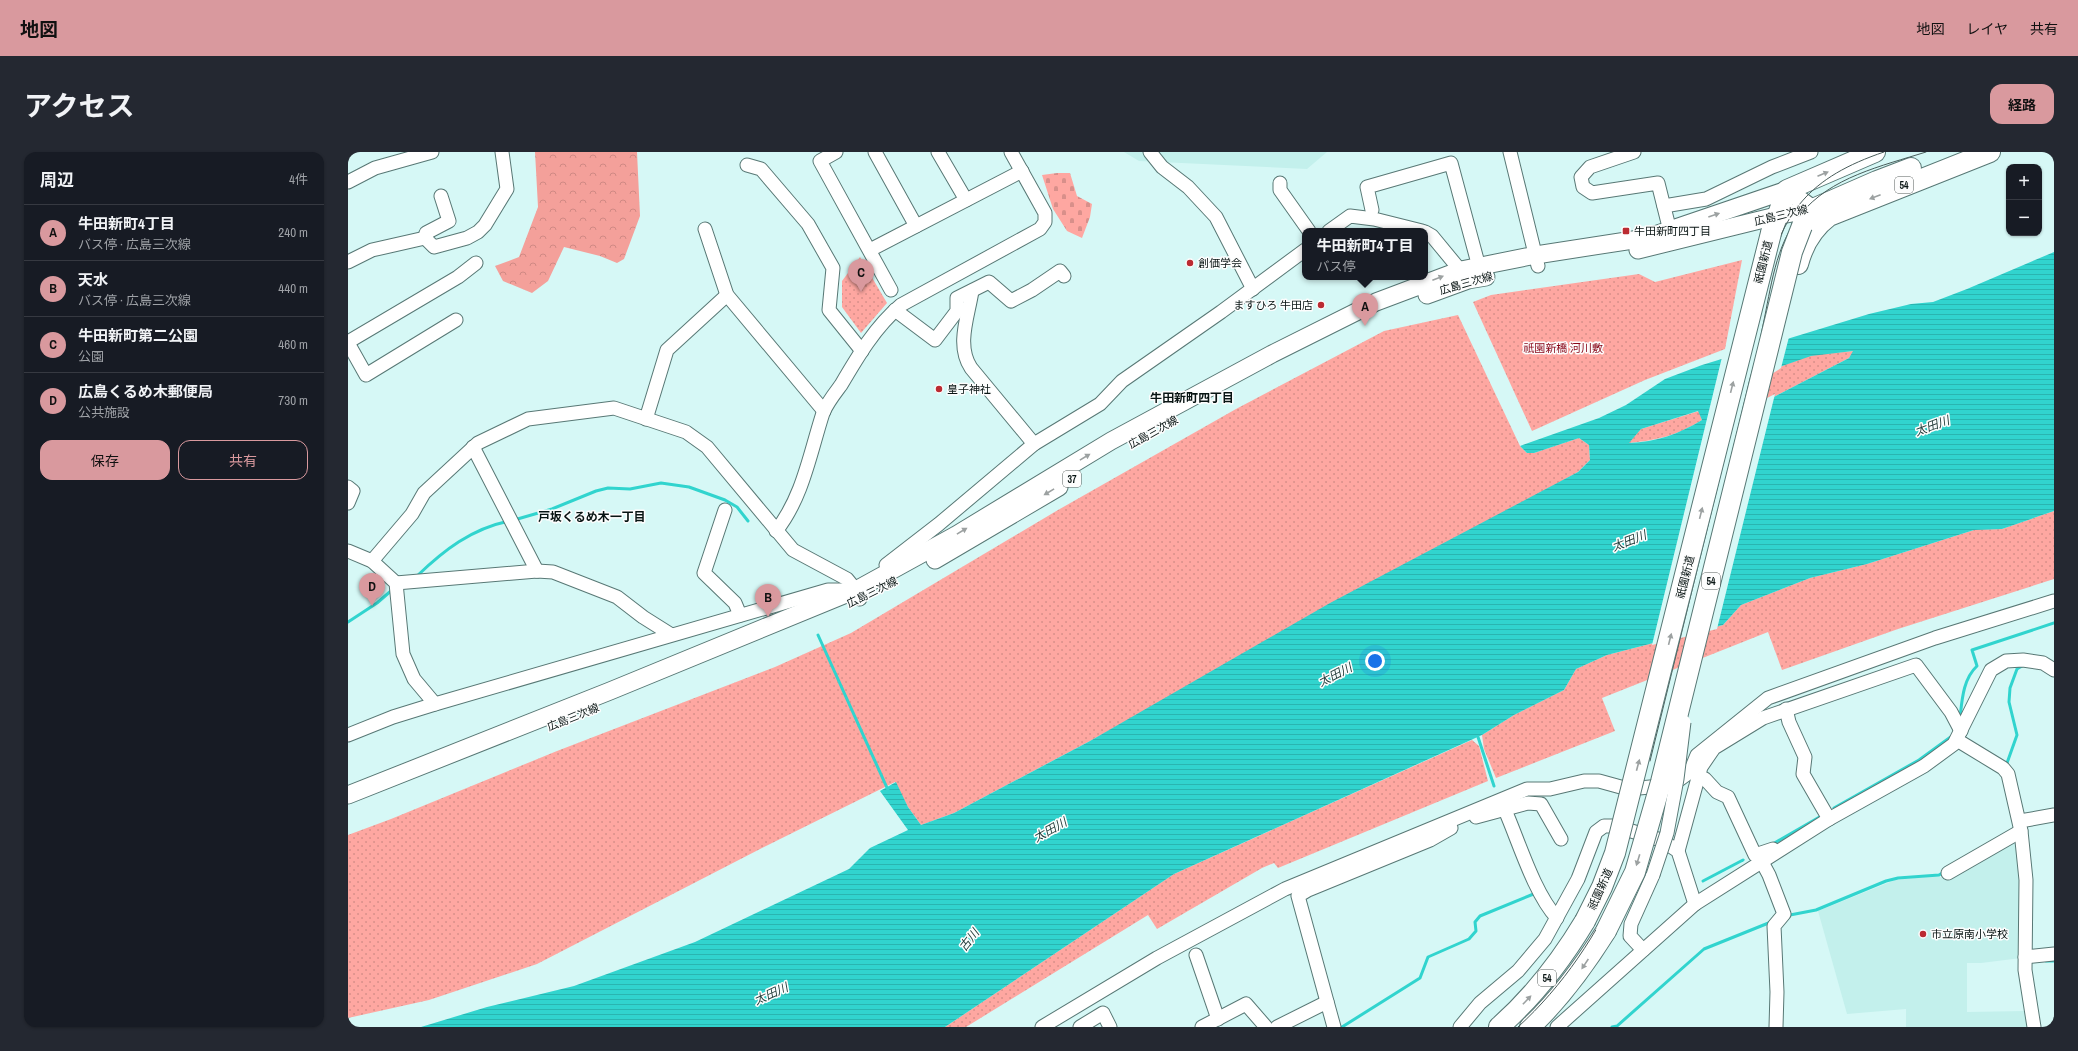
<!DOCTYPE html>
<html lang="ja">
<head>
<meta charset="utf-8">
<style>
  body { margin:0; font-family:"Archivo Narrow","Noto Sans JP",sans-serif; background:#242831; color:#f1f3f6 }
  .controls { position:absolute; right:12px; top:12px; display:grid; overflow:hidden; border-radius:8px; box-shadow:0 1px 3px #0004 }
  .controls button { width:36px; height:36px; display:grid; place-items:center; padding:0; border:0; border-bottom:1px solid #363941; background:#171b24; color:#f1f3f6; font:20px sans-serif }
  .you { position:absolute; left:1027px; top:509px; width:14px; height:14px; margin:-10px; border:3px solid #fff; border-radius:50%; background:#1a73e8; box-shadow:0 0 0 6px #1a73e833 }
  .badge { display:grid; place-items:center; width:26px; height:26px; border-radius:50%; background:#d9999e; color:#111; font-size:13px; font-weight:700 }
  .pin { position:absolute; translate:-50% -33px; filter:drop-shadow(0 1px 2px #0008) }
  .pin::after { content:''; position:absolute; top:21px; width:14px; height:12px; background:inherit; clip-path:polygon(0 0,100% 0,50% 100%) }
  .popup { position:absolute; left:954px; top:76px; width:126px; height:52px; box-sizing:border-box; display:grid; place-content:center; border-radius:8px; background:#171b24; filter:drop-shadow(0 1px 3px #0005); font-size:13px; white-space:nowrap; color:#9ea1a6 }
  .popup b { font-size:15px; color:#f1f3f6 }
  .popup::after { content:''; position:absolute; left:50%; top:100%; margin-left:-8px; border:8px solid transparent; border-top-color:#171b24 }
  .list { margin:0; padding:0; list-style:none }
  h2 { display:flex; justify-content:space-between; align-items:center; height:52px; margin:0; padding:0 16px; font-size:17px }
  h2 small { font-size:13px; font-weight:400; color:#9ea1a6 }
  .list li { display:grid; grid-template-columns:26px 1fr auto; gap:12px; align-items:center; box-sizing:border-box; height:56px; padding:0 16px; border-top:1px solid #363941 }
  .list b { display:block; font-size:15px; white-space:nowrap }
  .list p { margin:0; font-size:13px; white-space:nowrap; color:#9ea1a6 }
  .list em { font-size:13px; font-style:normal; color:#9ea1a6 }
  .actions { display:flex; gap:8px; padding:12px 16px }
  .actions a { flex:1; padding:9px 0; border:1px solid #d9999e; border-radius:12px; text-align:center; font-size:14px; color:#d9999e }
  .actions .main { background:#d9999e; color:#111 }
  .map { position:relative; flex:none; width:1706px; height:875px; overflow:hidden; border-radius:12px }
  header { display:flex; align-items:center; gap:24px; box-sizing:border-box; height:56px; padding:0 20px; background:#d9999e; color:#111 }
  header strong { font-size:19px }
  nav { display:flex; gap:22px; margin-inline-start:auto; font-size:14px }
  .intro { display:flex; align-items:center; justify-content:space-between; box-sizing:border-box; height:96px; padding:0 24px }
  h1 { margin:0; font-size:28px }
  .button { padding:10px 18px; border-radius:12px; background:#d9999e; color:#111; font-size:14px; font-weight:700 }
  main { display:flex; gap:24px; padding:0 24px }
  aside { flex:1; background:#171b24; border-radius:12px; box-shadow:0 1px 3px #0004 }
  .map>svg:first-child { display:block }
  .built { fill:#c3f0ec }
  .grass { fill:url(#grass-dots) }
  .forest { fill:url(#forest-crowns) }
  .cemetery { fill:url(#cemetery-stones) }
  .water { fill:url(#water-rules); fill-rule:evenodd }
  .pier { fill:#d6f8f6 }
  .lines { fill:none; stroke-linecap:round; stroke-linejoin:round }
  .stream { stroke:#31d4ce; stroke-width:3 }
  .minor-casing { stroke:#587875; stroke-width:15 }
  .major-casing { stroke:#587875; stroke-width:19 }
  .highway-casing { stroke:#587875; stroke-width:22 }
  .minor { stroke:#fff; stroke-width:13 }
  .major { stroke:#fff; stroke-width:17 }
  .highway { stroke:#fff; stroke-width:20 }
  .tram { stroke:#495c5a; stroke-width:1 }
  .minor-bridge-casing { stroke:#587875; stroke-width:15; stroke-linecap:butt }
  .highway-bridge-casing { stroke:#587875; stroke-width:22; stroke-linecap:butt }
  .minor-bridge { stroke:#fff; stroke-width:13 }
  .highway-bridge { stroke:#fff; stroke-width:20 }
  .oneway { fill:#9ca1a1 }
  .poi-dot { fill:#bb2b32; stroke:#fdfdfd; stroke-width:1.5 }
  .labels { text-anchor:middle; dominant-baseline:central; stroke-width:3; stroke-linejoin:round; paint-order:stroke }
  .shield { fill:#fdfdfd; stroke:#525a59; stroke-width:1 }
  .shield-label { font-size:10px; font-weight:bold; fill:#081413 }
  .street-label { font-size:11px; fill:#081413; stroke:#fdfdfd }
  .poi-label { font-size:11px; fill:#081413; stroke:#fdfdfd; text-anchor:start }
  .park-label { font-size:11px; fill:#880618; stroke:#fdfdfd }
  .neighbourhood-label { font-size:12px; font-weight:bold; fill:#081413; stroke:#fdfdfd }
  .water-label { font-size:12px; font-style:italic; fill:#243e3c; stroke:#fdfdfd }
</style>
</head>
<body>
<header>
<strong>地図</strong>
<nav><a>地図</a><a>レイヤ</a><a>共有</a></nav>
</header>
<div class="intro"><h1>アクセス</h1><a class="button">経路</a></div>
<main>
<aside>
<h2>周辺<small>4件</small></h2>
<ul class="list">
<li><span class="badge">A</span><div><b>牛田新町4丁目</b><p>バス停 · 広島三次線</p></div><em>240 m</em></li>
<li><span class="badge">B</span><div><b>天水</b><p>バス停 · 広島三次線</p></div><em>440 m</em></li>
<li><span class="badge">C</span><div><b>牛田新町第二公園</b><p>公園</p></div><em>460 m</em></li>
<li><span class="badge">D</span><div><b>広島くるめ木郵便局</b><p>公共施設</p></div><em>730 m</em></li>
</ul>
<div class="actions"><a class="main">保存</a><a>共有</a></div>
</aside>
<div class="map">
<svg width="1706" height="875" viewBox="0 0 1706 875">
  <defs>
    <pattern id="grass-dots" width="8" height="8" patternUnits="userSpaceOnUse"><rect width="8" height="8" fill="#fea7a1"/><path d="M2 2h.1M6 6h.1" fill="none" stroke="#d88f8a" stroke-width="1.8" stroke-linecap="round"/></pattern>
    <pattern id="forest-crowns" width="20" height="18" patternUnits="userSpaceOnUse"><rect width="20" height="18" fill="#f4a09a"/><path d="M2 6a3 3 0 1 1 6 0M12 15a3 3 0 1 1 6 0" fill="none" stroke="#d08984"/></pattern>
    <pattern id="cemetery-stones" width="16" height="16" patternUnits="userSpaceOnUse"><rect width="16" height="16" fill="#fea7a1"/><path d="M2 7V4a2 2 0 0 1 4 0v3zM10 15v-3a2 2 0 0 1 4 0v3z" fill="#d88f8a"/></pattern>
    <pattern id="water-rules" width="6" height="5" patternUnits="userSpaceOnUse"><rect width="6" height="5" fill="#31d4ce"/><path d="M0 2.5h6" fill="none" stroke="#2ab5b0"/></pattern>
  </defs>
  <rect width="100%" height="100%" fill="#d6f8f6"/>
  <g class="built">
    <path d="M 776,0 L 979,0 L 959,17 L 791,9 Z"/>
    <path d="M 1669,684 L 1673,729 L 1673,806 L 1633,811 L 1619,811 L 1619,860 L 1677,859 L 1680,875 L 1558,875 L 1558,857 L 1499,862 L 1470,759 L 1547,728 L 1587,724 L 1598,726 Z"/>
  </g>
  <g class="grass">
    <path d="M 512,105 L 539,151 L 513,181 L 494,155 L 494,129 Z"/>
    <path d="M 1394,108 L 1377,197 L 1297,228 L 1184,279 L 1125,150 L 1143,143 L 1291,122 L 1307,130 Z"/>
    <path d="M 1110,163 L 1172,294 L 1179,301 L 1186,301 L 1231,286 L 1241,293 L 1242,308 L 1230,320 L 742,589 L 606,661 L 573,673 L 560,655 L 547,630 L 414,696 L 189,812 L 81,848 L 0,866 L 0,683 L 43,667 L 209,599 L 427,515 L 503,481 L 710,358 L 888,257 L 1036,179 Z"/>
    <path d="M 1506,199 L 1501,206 L 1418,249 L 1398,236 L 1426,217 L 1463,203 Z"/>
    <path d="M 1351,259 L 1354,268 C 1328,284 1310,288 1280,291 L 1293,277 Z"/>
    <path d="M 1706,359 L 1706,427 L 1550,477 L 1434,518 L 1420,480 L 1254,546 L 1267,579 L 1148,626 L 1136,597 L 1134,583 L 1166,563 L 1216,538 L 1228,517 L 1259,503 L 1375,473 L 1393,453 L 1462,426 L 1519,412 L 1626,378 L 1654,377 Z"/>
    <path d="M 1124,588 L 1131,594 L 1140,629 L 930,716 L 926,711 L 914,716 L 809,777 L 800,763 L 618,875 L 597,875 L 826,722 Z"/>
  </g>
  <path class="forest" d="M 187,0 L 289,0 L 292,64 L 276,107 L 269,111 L 252,104 L 216,95 L 200,129 L 184,141 L 155,129 L 147,114 L 171,105 L 190,55 Z"/>
  <path class="cemetery" d="M 709,21 L 722,21 L 729,44 L 744,52 L 742,65 L 734,86 L 719,79 L 705,57 L 694,23 Z"/>
  <path class="water" d="M 1706,100 L 1706,359 L 1654,377 L 1626,378 L 1519,412 L 1462,426 L 1393,453 L 1375,473 L 1259,503 L 1228,517 L 1216,538 L 1166,563 L 1134,583 L 826,722 L 597,875 L 73,875 L 139,855 L 226,834 L 347,790 L 501,717 L 522,696 L 560,678 L 532,639 L 548,630 L 560,655 L 573,673 L 606,661 L 742,589 L 982,451 L 1230,320 L 1242,308 L 1241,293 L 1231,286 L 1186,301 L 1179,301 L 1172,294 L 1251,266 L 1278,253 L 1317,227 L 1354,213 L 1521,162 L 1563,152 L 1585,150 L 1619,137 ZM 1505,199 L 1501,206 L 1418,249 L 1399,236 L 1426,217 L 1463,204 ZM 1350,259 L 1354,268 C 1331,282 1308,290 1281,291 L 1293,277 Z"/>
  <path class="pier" d="M 1441,185 L 1433,216 L 1402,236 L 1419,246 L 1427,242 L 1369,477 L 1304,493 L 1374,205 Z"/>
  <g class="lines">
    <g class="stream">
      <path d="M 166,368 L 204,357 L 248,339 L 260,336 L 282,337 L 313,331 L 341,335 L 377,348 L 389,355 L 400,369"/>
      <path d="M 69,424 C 96,398 123,377 161,369"/>
      <path d="M 0,470 L 29,451 L 44,438"/>
      <path d="M 470,483 L 540,638"/>
      <path d="M 1612,566 C 1614,548 1615,527 1629,514 L 1624,498 L 1706,471"/>
      <path d="M 1130,585 L 1146,634"/>
      <path d="M 1659,611 L 1669,583 L 1661,550 L 1662,536 L 1669,517 L 1674,514"/>
      <path d="M 1486,656 L 1571,608 L 1604,584"/>
      <path d="M 1423,693 L 1475,663"/>
      <path d="M 1355,729 L 1395,708"/>
      <path d="M 1442,763 L 1468,758 L 1538,729 L 1550,726 L 1591,723 L 1596,720"/>
      <path d="M 1698,809 L 1706,809"/>
      <path d="M 994,875 L 1072,826 L 1080,805 L 1121,787 L 1128,779 L 1127,770 L 1132,764 L 1188,741"/>
      <path d="M 1264,875 L 1269,874 L 1356,797 L 1423,770"/>
    </g>
    <defs>
      <g id="minor">
        <path d="M 488,0 L 472,9 L 543,138"/>
        <path d="M 527,0 L 568,74"/>
        <path d="M 590,0 L 618,48"/>
        <path d="M 802,0 L 814,15 L 840,35 L 868,65 L 905,137"/>
        <path d="M 1162,0 L 1190,114"/>
        <path d="M 1286,0 L 1242,15 L 1233,25 L 1235,35 L 1244,41 L 1310,31 L 1324,87"/>
        <path d="M 399,13 L 413,17 L 460,72 L 485,116 L 481,158 L 514,199"/>
        <path d="M 0,30 L 27,16 L 84,0"/>
        <path d="M 932,31 L 932,38 L 961,79"/>
        <path d="M 93,44 L 101,69 L 78,81 L 77,86 L 86,95 L 119,86 L 130,80 L 137,73 L 159,37 L 154,0"/>
        <path d="M 1316,54 L 1358,47 L 1424,15 L 1463,0"/>
        <path d="M 1024,58 L 1019,35 L 1103,11 L 1131,115"/>
        <path d="M 357,77 L 379,143 L 476,259"/>
        <path d="M 981,79 L 1002,64 L 1026,67 L 1074,79"/>
        <path d="M 1077,80 L 1084,84 L 1117,124"/>
        <path d="M 522,98 L 674,19"/>
        <path d="M 0,110 L 24,98 L 77,86"/>
        <path d="M 624,139 C 620,165 608,193 623,216 L 686,292"/>
        <path d="M 547,158 L 587,188 L 609,159 L 609,146 L 641,130 L 663,149 L 684,138 L 712,119 L 716,124"/>
        <path d="M 0,190 L 110,125 L 128,111"/>
        <path d="M 0,191 L 18,223 L 108,168"/>
        <path d="M 298,267 L 319,198 L 379,143"/>
        <path d="M 125,295 L 189,419"/>
        <path d="M 0,335 L 5,339 L 0,351"/>
        <path d="M 377,358 L 356,421 L 387,451 L 392,463"/>
        <path d="M 428,379 C 455,345 462,301 475,261 C 479,251 487,241 493,233 C 510,204 527,175 553,153 L 692,77 L 697,70 L 697,61 L 663,0"/>
        <path d="M 0,399 L 24,409 L 48,431 L 55,502 L 66,527 L 87,552"/>
        <path d="M 24,409 L 64,362 L 76,341 L 130,291 L 180,267 L 266,256 L 338,280 L 359,295 L 445,398 L 499,427 L 508,438 L 512,447"/>
        <path d="M 538,413 L 591,372 L 686,292 L 752,252 L 774,229 L 873,160 L 957,98"/>
        <path d="M 48,431 L 189,419 L 205,420 L 269,445 L 295,465 L 322,482"/>
        <path d="M 1438,557 L 1441,570 L 1457,605 L 1455,622 L 1481,667"/>
        <path d="M 0,583 L 45,565 L 87,552 L 480,438 L 506,438"/>
        <path d="M 1609,588 L 1655,616 L 1660,622 L 1673,679 L 1678,728 L 1677,818 L 1686,875"/>
        <path d="M 1350,624 L 1357,627 L 1369,640 L 1380,645 L 1407,703 L 1425,697"/>
        <path d="M 1157,658 C 1171,690 1186,741 1209,766"/>
        <path d="M 1128,665 L 1180,651 L 1193,652 L 1213,687"/>
        <path d="M 1672,669 L 1706,663"/>
        <path d="M 1330,699 L 1353,615 L 1366,596 L 1415,566 L 1568,513 L 1603,560 L 1613,579"/>
        <path d="M 1414,710 L 1421,723 L 1436,762 L 1426,774 L 1429,840 L 1428,875"/>
        <path d="M 1600,721 L 1673,679"/>
        <path d="M 1295,798 L 1282,784 L 1283,772 L 1305,723"/>
        <path d="M 848,803 L 870,867"/>
        <path d="M 1677,805 L 1706,802"/>
        <path d="M 694,875 L 809,806 L 937,737 L 1179,637 L 1202,637 L 1236,629 L 1251,629 L 1280,637 L 1324,633 L 1342,620 L 1349,603 L 1420,546 L 1587,486 L 1706,449"/>
        <path d="M 732,875 L 755,861 L 762,875"/>
        <path d="M 854,875 L 898,852 L 918,875"/>
        <path d="M 929,875 L 979,850"/>
        <path d="M 986,875 L 950,744 L 960,738 L 1082,688 L 1103,676"/>
        <path d="M 1112,875 L 1132,851 L 1170,819 L 1197,787 L 1230,727 L 1248,680 L 1256,674 L 1267,674 L 1313,688 L 1330,699 L 1347,752"/>
        <path d="M 1209,875 L 1347,752 L 1481,667 L 1576,614 L 1606,592 L 1643,518 L 1658,509 L 1675,508 L 1695,511 L 1706,518"/>
      </g>
      <g id="major">
        <path d="M 1290,98 L 1428,64 L 1465,57"/>
        <path d="M 1079,143 L 1120,128 L 1138,125"/>
        <path d="M 587,408 L 711,335"/>
        <path d="M 0,643 L 262,539 L 508,438 L 608,383 L 763,289 L 924,202 L 1028,150 L 1113,118 L 1188,103 L 1298,86 L 1439,38 L 1465,57"/>
      </g>
      <g id="highway">
        <path d="M 1454,74 L 1465,57 L 1529,29 L 1563,16"/>
        <path d="M 1423,81 L 1439,38 L 1527,0"/>
        <path d="M 1450,112 C 1455,93 1465,76 1481,64 L 1642,0"/>
        <path d="M 1151,875 C 1186,844 1213,809 1237,769"/>
        <path d="M 1182,875 C 1213,846 1236,814 1258,779"/>
      </g>
    </defs>
    <use href="#minor" class="minor-casing"/>
    <use href="#major" class="major-casing"/>
    <use href="#highway" class="highway-casing"/>
    <use href="#minor" class="minor"/>
    <use href="#major" class="major"/>
    <use href="#highway" class="highway"/>
    <g class="tram">
      <path d="M 1417,136 C 1432,60 1462,25 1536,0"/>
      <path d="M 1302,609 L 1403,199"/>
      <path d="M 1170,875 C 1215,834 1250,782 1274,726 C 1287,696 1294,664 1302,633 C 1314,587 1326,541 1337,495 C 1359,406 1380,317 1402,227 C 1407,209 1412,191 1415,173 C 1423,136 1427,94 1452,63 C 1482,25 1534,14 1578,0"/>
    </g>
    <defs>
      <path id="minor-bridge" d="M 1305,723 L 1319,681 L 1329,627 L 1336,570"/>
      <g id="highway-bridge">
        <path d="M 1237,769 L 1254,735 L 1267,701 L 1423,81"/>
        <path d="M 1258,779 L 1287,720 L 1313,630 L 1444,100 L 1454,74"/>
      </g>
    </defs>
    <use href="#minor-bridge" class="minor-bridge-casing"/>
    <use href="#highway-bridge" class="highway-bridge-casing"/>
    <use href="#minor-bridge" class="minor-bridge"/>
    <use href="#highway-bridge" class="highway-bridge"/>
  </g>
  <defs><path id="oneway-solid" d="M-6-.8H1V-3.2L6.5 0L1 3.2V.8H-6Z"/></defs>
  <g class="oneway">
    <use href="#oneway-solid" transform="translate(1475 22) rotate(-23)"/>
    <use href="#oneway-solid" transform="translate(1527 45) rotate(159)"/>
    <use href="#oneway-solid" transform="translate(1366 63) rotate(-19)"/>
    <use href="#oneway-solid" transform="translate(1090 126) rotate(-21)"/>
    <use href="#oneway-solid" transform="translate(1384 235) rotate(-76)"/>
    <use href="#oneway-solid" transform="translate(737 305) rotate(-31)"/>
    <use href="#oneway-solid" transform="translate(701 340) rotate(149)"/>
    <use href="#oneway-solid" transform="translate(1353 361) rotate(-76)"/>
    <use href="#oneway-solid" transform="translate(614 379) rotate(-31)"/>
    <use href="#oneway-solid" transform="translate(1322 487) rotate(-76)"/>
    <use href="#oneway-solid" transform="translate(1290 613) rotate(-75)"/>
    <use href="#oneway-solid" transform="translate(1290 708) rotate(107)"/>
    <use href="#oneway-solid" transform="translate(1237 812) rotate(124)"/>
    <use href="#oneway-solid" transform="translate(1179 848) rotate(-46)"/>
  </g>
  <g class="poi-dot">
    <rect x="1274" y="75" width="8" height="8" rx="2"/>
    <circle cx="842" cy="111" r="4"/>
    <circle cx="973" cy="153" r="4"/>
    <circle cx="591" cy="237" r="4"/>
    <circle cx="1575" cy="782" r="4"/>
  </g>
  <g class="labels">
    <g class="shield">
      <rect x="1547" y="25" width="18" height="16" rx="3"/>
      <rect x="715" y="319" width="18" height="16" rx="3"/>
      <rect x="1354" y="421" width="18" height="16" rx="3"/>
      <rect x="1190" y="818" width="18" height="16" rx="3"/>
    </g>
    <g class="shield-label">
      <text x="1556" y="33">54</text>
      <text x="724" y="327">37</text>
      <text x="1363" y="429">54</text>
      <text x="1199" y="826">54</text>
    </g>
    <g class="street-label">
      <text transform="translate(1433 63) rotate(-14)">広島三次線</text>
      <text transform="translate(1415 110) rotate(-76)">祇園新道</text>
      <text transform="translate(1118 131) rotate(-16)">広島三次線</text>
      <text transform="translate(805 280) rotate(-29)">広島三次線</text>
      <text transform="translate(1337 425) rotate(-76)">祇園新道</text>
      <text transform="translate(524 440) rotate(-26)">広島三次線</text>
      <text transform="translate(225 565) rotate(-22)">広島三次線</text>
      <text transform="translate(1252 737) rotate(-66)">祇園新道</text>
    </g>
    <g class="poi-label">
      <text x="1286" y="79">牛田新町四丁目</text>
      <text x="850" y="111">創価学会</text>
      <text x="965" y="153" text-anchor="end">ますひろ 牛田店</text>
      <text x="599" y="237">皇子神社</text>
      <text x="1583" y="782">市立原南小学校</text>
    </g>
    <g class="park-label">
      <text x="1215" y="196">祇園新橋 河川敷</text>
    </g>
    <g class="neighbourhood-label">
      <text x="844" y="246">牛田新町四丁目</text>
      <text x="244" y="365">戸坂くるめ木一丁目</text>
    </g>
    <g class="water-label">
      <text transform="translate(1584 274) rotate(-20)">太田川</text>
      <text transform="translate(1281 389) rotate(-21)">太田川</text>
      <text transform="translate(987 523) rotate(-27)">太田川</text>
      <text transform="translate(702 678) rotate(-29)">太田川</text>
      <text transform="translate(621 788) rotate(-52)">古川</text>
      <text transform="translate(423 842) rotate(-24)">太田川</text>
    </g>
  </g>
</svg>
<div class="controls">
<button>+</button>
<button>−</button>
</div>
<div class="you"></div>
<div class="pin badge" style="left:1017px;top:174px">A</div>
<div class="popup"><b>牛田新町4丁目</b>バス停</div>
<div class="pin badge" style="left:420px;top:465px">B</div>
<div class="pin badge" style="left:513px;top:140px">C</div>
<div class="pin badge" style="left:24px;top:454px">D</div>
</div>
</main>
</body>
</html>
